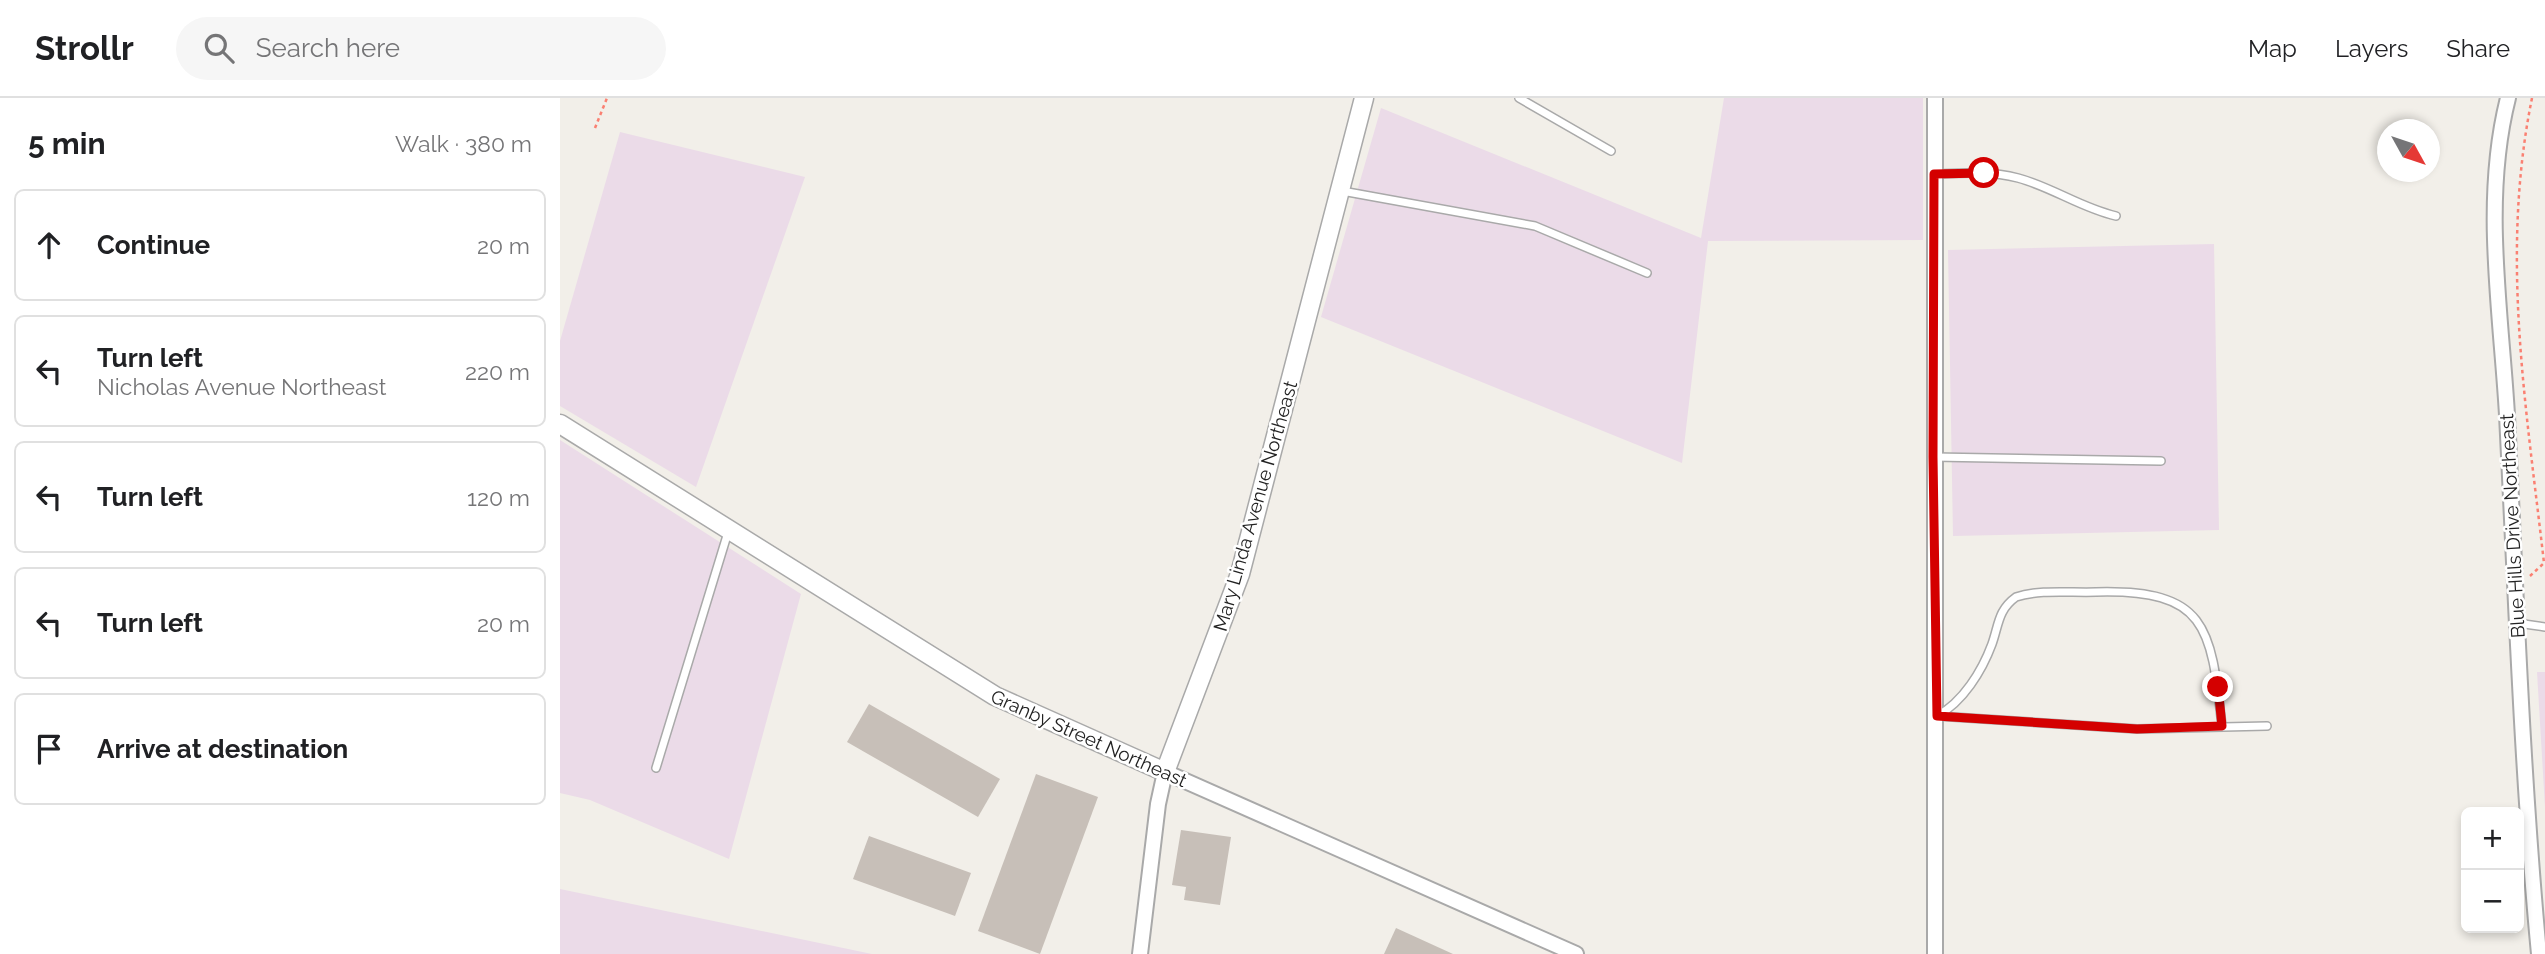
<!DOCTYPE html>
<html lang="en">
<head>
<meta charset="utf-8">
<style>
  body { margin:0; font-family:Raleway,sans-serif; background:#f6f6f6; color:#202124 }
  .controls { position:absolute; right:21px; bottom:21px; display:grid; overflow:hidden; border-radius:10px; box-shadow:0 4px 10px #0003 }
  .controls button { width:63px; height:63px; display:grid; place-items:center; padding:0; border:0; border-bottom:2px solid #e0e0e0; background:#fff; color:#202124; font:35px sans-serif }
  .compass { position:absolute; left:1817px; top:21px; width:63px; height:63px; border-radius:50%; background:#fff; box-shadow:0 4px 10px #0003; rotate:130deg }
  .stop { position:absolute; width:21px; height:21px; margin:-16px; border:5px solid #d40000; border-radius:50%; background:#fff }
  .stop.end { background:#d40000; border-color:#fff; box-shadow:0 2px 7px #0008 }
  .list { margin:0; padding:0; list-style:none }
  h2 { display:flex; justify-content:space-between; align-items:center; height:91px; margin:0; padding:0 28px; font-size:30px }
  h2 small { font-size:23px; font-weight:400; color:#757577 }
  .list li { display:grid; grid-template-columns:46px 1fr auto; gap:21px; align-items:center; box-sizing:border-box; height:112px; margin:0 14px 14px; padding:0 14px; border:2px solid #e0e0e0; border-radius:10px }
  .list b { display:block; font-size:26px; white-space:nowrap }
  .list p { margin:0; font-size:23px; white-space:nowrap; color:#757577 }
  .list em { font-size:23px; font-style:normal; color:#757577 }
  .icon { flex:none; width:38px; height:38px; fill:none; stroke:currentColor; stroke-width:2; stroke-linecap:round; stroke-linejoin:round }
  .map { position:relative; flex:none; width:1985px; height:856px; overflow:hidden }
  header { display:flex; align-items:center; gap:42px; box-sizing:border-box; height:98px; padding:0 35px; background:#fff; border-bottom:2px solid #e0e0e0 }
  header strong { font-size:33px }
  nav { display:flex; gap:38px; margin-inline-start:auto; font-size:24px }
  .search { width:490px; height:63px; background:#f6f6f6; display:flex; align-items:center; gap:18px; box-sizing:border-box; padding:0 24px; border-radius:38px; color:#757577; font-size:26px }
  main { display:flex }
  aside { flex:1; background:#fff }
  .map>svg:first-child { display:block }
  .industrial { fill:#ebdbe8 }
  .building { fill:#c7bfb8 }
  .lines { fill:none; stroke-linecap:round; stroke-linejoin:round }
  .service-casing { stroke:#a9a9a9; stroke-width:10 }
  .minor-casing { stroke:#a9a9a9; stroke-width:18 }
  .tertiary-casing { stroke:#a9a9a9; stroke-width:21 }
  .path { stroke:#fa8072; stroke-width:2.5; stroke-dasharray:3.5 3.5; stroke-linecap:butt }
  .service { stroke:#fff; stroke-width:7 }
  .minor { stroke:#fff; stroke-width:14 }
  .tertiary { stroke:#fff; stroke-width:18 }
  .route { stroke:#d40000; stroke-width:9 }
  .labels { text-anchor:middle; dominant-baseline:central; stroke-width:5; stroke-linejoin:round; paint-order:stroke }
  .street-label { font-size:19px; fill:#222; stroke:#fff }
</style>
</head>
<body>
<header>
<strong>Strollr</strong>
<div class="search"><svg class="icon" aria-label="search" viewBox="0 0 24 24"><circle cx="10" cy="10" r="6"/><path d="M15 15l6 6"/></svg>Search here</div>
<nav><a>Map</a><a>Layers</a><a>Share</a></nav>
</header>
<main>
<aside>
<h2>5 min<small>Walk · 380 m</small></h2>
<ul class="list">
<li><svg class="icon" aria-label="ahead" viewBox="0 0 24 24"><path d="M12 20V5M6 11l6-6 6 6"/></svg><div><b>Continue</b></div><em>20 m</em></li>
<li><svg class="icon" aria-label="left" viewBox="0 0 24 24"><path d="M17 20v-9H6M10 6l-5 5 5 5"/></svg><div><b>Turn left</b><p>Nicholas Avenue Northeast</p></div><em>220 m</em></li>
<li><svg class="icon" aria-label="left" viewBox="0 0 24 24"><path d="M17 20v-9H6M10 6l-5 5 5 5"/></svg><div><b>Turn left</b></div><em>120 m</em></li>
<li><svg class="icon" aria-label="left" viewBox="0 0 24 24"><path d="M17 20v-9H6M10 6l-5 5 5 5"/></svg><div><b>Turn left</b></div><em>20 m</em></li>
<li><svg class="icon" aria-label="arrive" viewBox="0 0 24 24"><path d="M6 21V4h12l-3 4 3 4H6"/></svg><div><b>Arrive at destination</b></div></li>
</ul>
</aside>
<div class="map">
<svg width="1985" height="856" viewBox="0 0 1985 856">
  <rect width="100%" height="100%" fill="#f2efe9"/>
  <g class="industrial">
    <path d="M 1164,0 L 1363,0 L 1363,142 L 1148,143 L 1122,365 L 761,219 L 821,10 L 1141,140 Z"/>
    <path d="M 60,34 L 245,79 L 136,389 L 0,308 L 0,243 Z"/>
    <path d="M 1654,146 L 1659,432 L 1393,438 L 1388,152 Z"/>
    <path d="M 0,342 L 241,496 L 169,761 L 30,702 L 0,695 Z"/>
    <path d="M 1977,574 L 1985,574 L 1985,709 Z"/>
    <path d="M 0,791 L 312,856 L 0,856 Z"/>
  </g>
  <g class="building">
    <path d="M 309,606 L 440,681 L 418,719 L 287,644 Z"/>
    <path d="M 476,676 L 538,699 L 480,856 L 418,833 Z"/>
    <path d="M 621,732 L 671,739 L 660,807 L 624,802 L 626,789 L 612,787 Z"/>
    <path d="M 309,738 L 411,775 L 395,818 L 293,781 Z"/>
    <path d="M 836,830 L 893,856 L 824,856 Z"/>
  </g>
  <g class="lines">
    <defs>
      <g id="service">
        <path d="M 959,0 L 1051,53"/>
        <path d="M 1375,76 C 1402,75 1430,73 1458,80 C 1492,89 1521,110 1556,118"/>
        <path d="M 782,93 L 975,128 L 1087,175"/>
        <path d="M 1374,359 L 1601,363"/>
        <path d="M 1957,525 L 1985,529"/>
        <path d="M 1377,618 C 1403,604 1422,573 1432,546 C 1439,526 1438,512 1456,499 C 1480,491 1511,495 1536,494 C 1648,491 1651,530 1662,628"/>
        <path d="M 1377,618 L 1577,631 L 1707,628"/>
        <path d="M 96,670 L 169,431"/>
      </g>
      <g id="minor">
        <path d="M 1948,0 C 1922,102 1941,213 1947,317 C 1956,496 1962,677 1979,856"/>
        <path d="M 580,856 L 598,706 L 605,674 L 1016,856"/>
        <path d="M 1375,856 L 1375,0"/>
      </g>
      <path id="tertiary" d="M 0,326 L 435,598 L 605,674 L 680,476 L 804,0"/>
    </defs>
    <use href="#service" class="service-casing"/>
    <use href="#minor" class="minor-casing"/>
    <use href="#tertiary" class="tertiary-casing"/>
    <g class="path">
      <path d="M 35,30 L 47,0"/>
      <path d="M 1970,478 L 1984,465 C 1966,307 1940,157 1972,0"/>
    </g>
    <use href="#service" class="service"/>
    <use href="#minor" class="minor"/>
    <use href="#tertiary" class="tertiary"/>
  </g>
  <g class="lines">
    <path class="route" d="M 1424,75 L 1374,76 L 1373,359 L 1377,618 L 1577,631 L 1662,628 L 1658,589"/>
  </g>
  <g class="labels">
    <g class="street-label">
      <text transform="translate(695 408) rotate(-74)">Mary Linda Avenue Northeast</text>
      <text transform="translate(1952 428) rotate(-93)">Blue Hills Drive Northeast</text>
      <text transform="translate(529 640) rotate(24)">Granby Street Northeast</text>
    </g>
  </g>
</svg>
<div class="controls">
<button>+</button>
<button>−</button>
</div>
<svg class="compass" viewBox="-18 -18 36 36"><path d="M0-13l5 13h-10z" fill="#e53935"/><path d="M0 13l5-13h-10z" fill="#757577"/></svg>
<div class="stop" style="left:1424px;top:75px"></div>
<div class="stop end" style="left:1658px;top:589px"></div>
</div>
</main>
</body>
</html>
